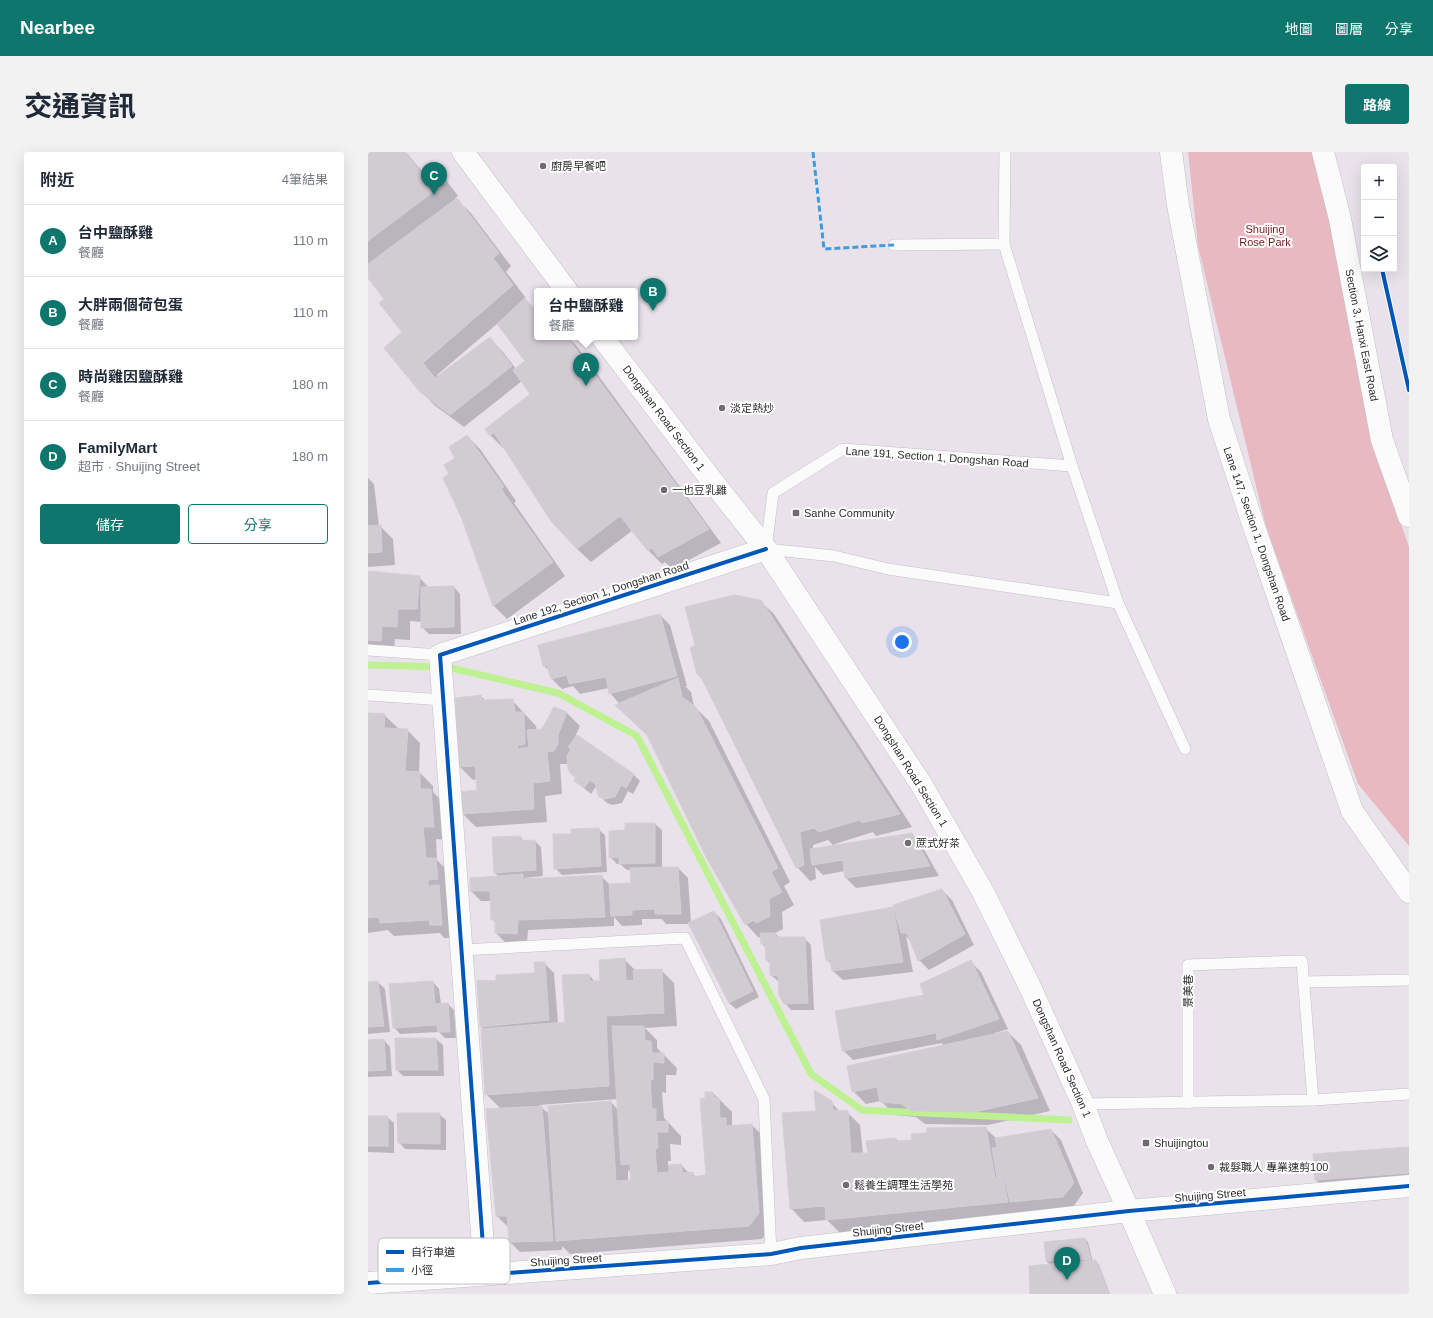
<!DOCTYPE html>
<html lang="zh-TW">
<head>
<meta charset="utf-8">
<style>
  body { margin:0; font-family:Arial,"Noto Sans TC",sans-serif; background:#f2f2f3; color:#1f2937 }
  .controls { position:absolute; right:12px; top:12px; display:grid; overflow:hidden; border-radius:4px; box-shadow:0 4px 16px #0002 }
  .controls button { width:36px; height:36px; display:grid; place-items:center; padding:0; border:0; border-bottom:1px solid #e0e1e3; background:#fff; color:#1f2937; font:20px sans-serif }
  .you { position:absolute; left:534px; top:490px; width:14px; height:14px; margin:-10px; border:3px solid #fff; border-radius:50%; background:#1a73e8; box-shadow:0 0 0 6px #1a73e833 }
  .badge { display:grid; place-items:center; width:26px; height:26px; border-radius:50%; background:#0f766e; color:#fff; font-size:13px; font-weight:700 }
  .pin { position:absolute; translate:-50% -33px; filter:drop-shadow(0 1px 2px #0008) }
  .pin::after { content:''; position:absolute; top:21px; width:14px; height:12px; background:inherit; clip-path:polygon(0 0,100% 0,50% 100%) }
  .popup { position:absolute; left:166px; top:136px; width:104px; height:52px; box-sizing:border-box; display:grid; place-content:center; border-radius:4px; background:#fff; filter:drop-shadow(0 1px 3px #0005); font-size:13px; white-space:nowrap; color:#747a83 }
  .popup b { font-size:15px; color:#1f2937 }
  .popup::after { content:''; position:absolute; left:50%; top:100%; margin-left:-8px; border:8px solid transparent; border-top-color:#fff }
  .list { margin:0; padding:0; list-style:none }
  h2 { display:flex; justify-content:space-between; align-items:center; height:52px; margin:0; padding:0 16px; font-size:17px }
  h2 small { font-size:13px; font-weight:400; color:#747a83 }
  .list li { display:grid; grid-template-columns:26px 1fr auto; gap:12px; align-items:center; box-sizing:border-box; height:72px; padding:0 16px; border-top:1px solid #e0e1e3 }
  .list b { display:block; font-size:15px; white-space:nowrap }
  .list p { margin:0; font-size:13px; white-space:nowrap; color:#747a83 }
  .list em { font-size:13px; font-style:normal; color:#747a83 }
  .actions { display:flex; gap:8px; padding:12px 16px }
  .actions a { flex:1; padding:9px 0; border:1px solid #0f766e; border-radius:4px; text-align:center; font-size:14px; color:#0f766e }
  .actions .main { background:#0f766e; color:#fff }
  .icon { flex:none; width:22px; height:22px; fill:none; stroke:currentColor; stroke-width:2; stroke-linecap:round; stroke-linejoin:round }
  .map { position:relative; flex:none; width:1041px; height:1142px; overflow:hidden; border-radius:4px }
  header { display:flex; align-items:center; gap:24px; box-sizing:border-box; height:56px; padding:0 20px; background:#0f766e; color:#fff }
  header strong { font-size:19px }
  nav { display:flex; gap:22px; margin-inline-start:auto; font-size:14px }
  .intro { display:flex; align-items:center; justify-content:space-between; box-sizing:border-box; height:96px; padding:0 24px }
  h1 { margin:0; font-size:28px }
  .button { padding:10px 18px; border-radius:4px; background:#0f766e; color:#fff; font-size:14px; font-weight:700 }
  main { display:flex; gap:24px; padding:0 24px }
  aside { flex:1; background:#fff; border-radius:4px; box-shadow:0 4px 16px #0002 }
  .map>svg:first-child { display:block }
  .green { fill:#e8b9c0 }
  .shadow { fill:#0003; fill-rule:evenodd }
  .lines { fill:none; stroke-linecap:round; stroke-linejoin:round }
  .stream { stroke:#bdf191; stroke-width:7 }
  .building { fill:#d1ccd2; stroke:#d5ced6 }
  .service-casing { stroke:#c1c1c3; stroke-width:12 }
  .minor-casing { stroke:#c1c1c3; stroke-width:23 }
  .secondary-casing { stroke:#c1c1c3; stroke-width:23 }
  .service { stroke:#fcfbfc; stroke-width:11 }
  .minor { stroke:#fcfbfc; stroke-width:22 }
  .secondary { stroke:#fcfbfc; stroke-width:22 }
  .quiet { stroke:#3d9ce1; stroke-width:3; stroke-dasharray:6 3; stroke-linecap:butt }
  .cycleway-casing { stroke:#fff; stroke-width:6 }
  .cycleway { stroke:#0057b8; stroke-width:4 }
  .poi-dot { fill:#6e6c6f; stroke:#fff; stroke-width:1.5 }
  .labels { text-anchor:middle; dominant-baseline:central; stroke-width:4; stroke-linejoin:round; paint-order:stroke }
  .poi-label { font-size:11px; fill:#2c2c2c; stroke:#fff; text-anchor:start }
  .park-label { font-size:11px; fill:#701d16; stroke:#fff }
  .street-label { font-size:11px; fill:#2c2c2c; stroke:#fff }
  .key { fill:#fff; stroke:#c0c0c0; stroke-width:1 }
  .key-label { font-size:11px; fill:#2c2c2c }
</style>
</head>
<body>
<header>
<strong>Nearbee</strong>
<nav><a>地圖</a><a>圖層</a><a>分享</a></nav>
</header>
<div class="intro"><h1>交通資訊</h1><a class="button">路線</a></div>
<main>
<aside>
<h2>附近<small>4筆結果</small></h2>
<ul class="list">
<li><span class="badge">A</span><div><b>台中鹽酥雞</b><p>餐廳</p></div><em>110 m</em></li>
<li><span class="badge">B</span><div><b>大胖兩個荷包蛋</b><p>餐廳</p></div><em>110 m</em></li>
<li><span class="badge">C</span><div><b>時尚雞因鹽酥雞</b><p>餐廳</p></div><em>180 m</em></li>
<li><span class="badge">D</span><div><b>FamilyMart</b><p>超市 · Shuijing Street</p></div><em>180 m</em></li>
</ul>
<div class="actions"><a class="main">儲存</a><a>分享</a></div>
</aside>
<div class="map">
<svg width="1041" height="1142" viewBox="0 0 1041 1142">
  <rect width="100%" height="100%" fill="#e9e2eb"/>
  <path class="green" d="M 820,0 L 945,0 L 961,56 L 1004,287 L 1041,395 L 1041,694 L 990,632 L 898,375 L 830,94 Z"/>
  <g class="shadow">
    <path d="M 0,0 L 38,0 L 56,22 L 65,15 L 78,28 L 90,44 L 87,46 L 102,60 L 143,114 L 138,120 L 158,146 L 157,147 L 169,159 L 169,185 L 199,185 L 208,193 L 353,391 L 304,417 L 297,410 L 294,412 L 281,399 L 265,378 L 223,410 L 209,397 L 137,295 L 135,296 L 122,283 L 119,278 L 163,243 L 154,229 L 96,275 L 66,253 L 53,239 L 36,180 L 18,147 L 0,125 ZM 130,171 L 158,209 L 148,217 L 135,200 L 122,186 L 70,225 L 69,223 Z"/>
    <path d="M 99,284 L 112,297 L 148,349 L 146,351 L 197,424 L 139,467 L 126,454 L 95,366 L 82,322 Z"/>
    <path d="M 0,326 L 6,332 L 11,374 L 12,374 L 25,387 L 27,413 L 0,415 Z"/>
    <path d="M 0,421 L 51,425 L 61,436 L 86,435 L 92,442 L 93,482 L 61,482 L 54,475 L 54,470 L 42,469 L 42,488 L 27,487 L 26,502 L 0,500 Z"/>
    <path d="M 392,449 L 406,462 L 544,675 L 508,684 L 505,680 L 467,692 L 467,694 L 543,682 L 553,692 L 571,724 L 488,736 L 478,726 L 477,719 L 455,723 L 447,715 L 448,727 L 442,729 L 429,715 ZM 460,688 L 466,694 L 445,697 L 445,693 Z"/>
    <path d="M 292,463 L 302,473 L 319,534 L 317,534 L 323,540 L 326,554 L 341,569 L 422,730 L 416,734 L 426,753 L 414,760 L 415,777 L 407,781 L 412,786 L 436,786 L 443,793 L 446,858 L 423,858 L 417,851 L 411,830 L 403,823 L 403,812 L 399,808 L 398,796 L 394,792 L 393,784 L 391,786 L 378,772 L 280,584 L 242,541 L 241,536 L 212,542 L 205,534 L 194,537 L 184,527 L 182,519 L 176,514 Z"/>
    <path d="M 113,544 L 118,549 L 144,548 L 168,574 L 169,579 L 174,578 L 186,556 L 199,561 L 212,574 L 206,587 L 210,584 L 266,623 L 272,629 L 265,642 L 260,639 L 254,651 L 244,653 L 239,651 L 232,644 L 229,633 L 223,642 L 207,629 L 209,627 L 204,622 L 200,612 L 192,612 L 194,642 L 177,644 L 179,670 L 108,675 L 95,662 L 94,641 L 111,639 L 109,627 L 105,628 L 92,615 Z"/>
    <path d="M 0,562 L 16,563 L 30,576 L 30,578 L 39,578 L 52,591 L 51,620 L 65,634 L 65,640 L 76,651 L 79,688 L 68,687 L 69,708 L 81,720 L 83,740 L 77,741 L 84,748 L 86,786 L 76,786 L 72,781 L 26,784 L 20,778 L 0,781 Z"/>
    <path d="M 287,672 L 294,678 L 294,716 L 310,716 L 320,726 L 323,771 L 346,760 L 353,767 L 391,845 L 368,857 L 361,851 L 322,772 L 298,772 L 294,767 L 274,767 L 274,773 L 254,774 L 246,765 L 246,774 L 160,778 L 159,791 L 138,791 L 128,781 L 128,771 L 124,767 L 123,749 L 113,749 L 103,739 L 131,725 L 127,721 L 152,685 L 156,689 L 167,689 L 173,695 L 175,724 L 157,726 L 159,727 L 233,724 L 241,732 L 264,732 L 263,718 L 259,718 L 252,712 L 249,712 L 242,705 L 258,679 Z"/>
    <path d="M 230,677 L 237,683 L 239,720 L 194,723 L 187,716 L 205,683 Z"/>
    <path d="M 574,738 L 584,748 L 606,793 L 561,818 L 551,808 L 543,790 L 538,784 L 545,820 L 475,828 L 464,818 L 464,813 L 459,808 L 524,756 L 528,760 Z"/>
    <path d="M 256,807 L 268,819 L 293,818 L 306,831 L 309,874 L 277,876 L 289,888 L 289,896 L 309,916 L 308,923 L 298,923 L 298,941 L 294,940 L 296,966 L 313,984 L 313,993 L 302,992 L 303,1009 L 300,1009 L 300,1014 L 314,1014 L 322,1022 L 324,1021 L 328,1025 L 339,1024 L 338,947 L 345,941 L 364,960 L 364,974 L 384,973 L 397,986 L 404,1075 L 394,1087 L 202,1102 L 194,1094 L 194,1098 L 152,1100 L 142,1090 L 141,1074 L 139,1074 L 129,1064 L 133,957 L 118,942 L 116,878 L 113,874 L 129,830 L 168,822 L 176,811 L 186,821 L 190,871 L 198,871 L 221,823 L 227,830 L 233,830 ZM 250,947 L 250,958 L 243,950 L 181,962 L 171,953 ZM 260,1018 L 264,1022 L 264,1029 L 260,1029 Z"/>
    <path d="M 603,810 L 613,820 L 640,877 L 627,881 L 627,883 L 640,880 L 653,893 L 682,959 L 620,973 L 557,972 L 548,965 L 527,963 L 513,949 L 498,952 L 485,939 L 576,894 L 574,891 L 485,908 L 475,898 L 557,843 Z"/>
    <path d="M 10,830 L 17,837 L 22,880 L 0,882 L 0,831 Z"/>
    <path d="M 65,830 L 71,837 L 73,852 L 80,852 L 86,858 L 88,886 L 77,886 L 71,880 L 32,882 L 26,875 Z"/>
    <path d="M 28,887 L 68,887 L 75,893 L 76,924 L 35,924 L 29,918 Z"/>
    <path d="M 16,888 L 22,895 L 24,924 L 0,925 L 0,889 Z"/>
    <path d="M 463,950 L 472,960 L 479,960 L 492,973 L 495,1002 L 501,1002 L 528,987 L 531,990 L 545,989 L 559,981 L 617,976 L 629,987 L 683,978 L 693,988 L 715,1041 L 705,1055 L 652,1060 L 653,1063 L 472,1081 L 459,1068 L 436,1070 L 423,1056 L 449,960 Z"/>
    <path d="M 71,962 L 78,968 L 78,998 L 37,997 L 31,990 Z"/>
    <path d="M 0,965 L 19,965 L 26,971 L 26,1001 L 0,1000 Z"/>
    <path d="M 1041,996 L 1041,1031 L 958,1038 L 948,1028 Z"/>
    <path d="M 717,1087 L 720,1090 L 725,1110 L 728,1109 L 731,1113 L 742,1142 L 663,1142 L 682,1113 L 678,1109 Z"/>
  </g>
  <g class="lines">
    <path class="stream" d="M 0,513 L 79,515 L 190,541 L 269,584 L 443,922 L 494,958 L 701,968"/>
  </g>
  <g class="building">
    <path d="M 0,0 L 37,0 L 54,22 L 65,13 L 78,30 L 0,89 Z"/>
    <path d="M 89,46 L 131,101 L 125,106 L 145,133 L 55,211 L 67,226 L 122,185 L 144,214 L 82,263 L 52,240 L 16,196 L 34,180 L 11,151 L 16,147 L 0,126 L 0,112 Z"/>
    <path d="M 157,146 L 169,161 L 169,185 L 199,185 L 341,377 L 290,405 L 284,396 L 280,399 L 252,364 L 209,397 L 183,369 L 126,281 L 121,283 L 117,277 L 162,242 L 145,218 L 157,209 L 129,172 Z"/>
    <path d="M 99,283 L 136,335 L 133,337 L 185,410 L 125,454 L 94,367 L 75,326 L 81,322 L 76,313 L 87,306 L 81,295 Z"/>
    <path d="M 13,373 L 14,400 L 0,401 L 0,374 Z"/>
    <path d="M 0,419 L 52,424 L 49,457 L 30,457 L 29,475 L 14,474 L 13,489 L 0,488 Z"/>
    <path d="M 86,434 L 86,475 L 53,476 L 53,435 Z"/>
    <path d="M 366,443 L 393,448 L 532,662 L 494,671 L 492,668 L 451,680 L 446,676 L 432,680 L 436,713 L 428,716 L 334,527 L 329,522 L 322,496 L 327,493 L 317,455 Z"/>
    <path d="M 292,462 L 309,524 L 241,542 L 238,525 L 201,532 L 199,523 L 183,527 L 179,513 L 175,514 L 170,493 Z"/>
    <path d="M 310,526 L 314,545 L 328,555 L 410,716 L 403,720 L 414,740 L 401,747 L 402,764 L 388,771 L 386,768 L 377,773 L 337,703 L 279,583 L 247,553 Z"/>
    <path d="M 113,543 L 114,548 L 145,547 L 147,560 L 156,560 L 157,592 L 149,594 L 150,597 L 161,595 L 159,578 L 174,577 L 186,555 L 199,560 L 190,583 L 190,592 L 186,599 L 179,600 L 182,629 L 165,631 L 166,657 L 94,662 L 92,640 L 109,638 L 107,614 L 91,615 L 87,546 Z"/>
    <path d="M 0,561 L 17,562 L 16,576 L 40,577 L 37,619 L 52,620 L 52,637 L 63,637 L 66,675 L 55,675 L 58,706 L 68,706 L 70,727 L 60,728 L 60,734 L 71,733 L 74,773 L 62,773 L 61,768 L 12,771 L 11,765 L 0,766 Z"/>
    <path d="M 209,583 L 266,622 L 258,636 L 253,633 L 247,645 L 237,647 L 231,645 L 229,640 L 228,633 L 222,628 L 216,636 L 206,629 L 208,626 L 203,622 L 200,617 L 199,604 L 203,597 L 200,595 Z"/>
    <path d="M 257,671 L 287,671 L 287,711 L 251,712 L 251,705 L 241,706 L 241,679 L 257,678 Z"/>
    <path d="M 231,676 L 233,714 L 186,717 L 185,682 L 204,682 L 203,677 Z"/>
    <path d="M 544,681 L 562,714 L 477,726 L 475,708 L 444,713 L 442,697 Z"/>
    <path d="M 153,684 L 153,689 L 167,688 L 168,718 L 126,721 L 124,685 Z"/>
    <path d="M 310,715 L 313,762 L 287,762 L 287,757 L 264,758 L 264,763 L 243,764 L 241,732 L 263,731 L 262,716 Z"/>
    <path d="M 155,722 L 155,727 L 234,723 L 237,765 L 150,768 L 149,782 L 127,781 L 127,768 L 123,768 L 122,739 L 102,739 L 102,726 Z"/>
    <path d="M 574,737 L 597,782 L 550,809 L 539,781 L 533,781 L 525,753 Z"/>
    <path d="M 525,755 L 535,810 L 464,819 L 462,808 L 458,809 L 452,768 Z"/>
    <path d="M 346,759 L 385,839 L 361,851 L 320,771 Z"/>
    <path d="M 392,781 L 408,781 L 408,785 L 437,785 L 440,851 L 416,852 L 411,843 L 410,824 L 402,823 L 402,808 L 398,808 L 397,792 L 393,792 Z"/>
    <path d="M 257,806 L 258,828 L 266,829 L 265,818 L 294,817 L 296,861 L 238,864 L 241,934 L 117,943 L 113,877 L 197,870 L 194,823 L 221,822 L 222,829 L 232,829 L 231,808 Z"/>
    <path d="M 603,808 L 631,867 L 569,888 L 568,881 L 474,899 L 467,859 L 556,843 L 552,832 Z"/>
    <path d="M 166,810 L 177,810 L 181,868 L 112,875 L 109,828 L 128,829 L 128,823 L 167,821 Z"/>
    <path d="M 10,829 L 16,874 L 0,875 L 0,830 Z"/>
    <path d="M 65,829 L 67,852 L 80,851 L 82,880 L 70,880 L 69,873 L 25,876 L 21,832 Z"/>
    <path d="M 244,874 L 276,874 L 277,889 L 283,889 L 284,901 L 296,901 L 296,911 L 285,910 L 285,928 L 282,928 L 284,957 L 288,957 L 288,970 L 300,969 L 300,980 L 289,980 L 290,996 L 287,997 L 289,1021 L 301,1020 L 301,1013 L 314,1012 L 314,1021 L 325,1020 L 325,1025 L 338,1023 L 332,947 L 337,946 L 337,940 L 345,940 L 346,946 L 351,946 L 352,966 L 358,966 L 358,974 L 384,972 L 391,1061 L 381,1074 L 188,1089 L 180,954 L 243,949 L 248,1029 L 263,1028 L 262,1012 L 253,1013 Z"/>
    <path d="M 640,879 L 670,946 L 606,960 L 543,959 L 534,952 L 512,950 L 509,935 L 484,940 L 479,914 Z"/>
    <path d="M 27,886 L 68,886 L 70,918 L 28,918 Z"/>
    <path d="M 16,887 L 18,918 L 0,919 L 0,888 Z"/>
    <path d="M 446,938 L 464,949 L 465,958 L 480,959 L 483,1001 L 500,1001 L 498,989 L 528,986 L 528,989 L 544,988 L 543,982 L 558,981 L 559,976 L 618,975 L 627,1026 L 635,1025 L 640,1050 L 458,1068 L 457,1054 L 422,1057 L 414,961 L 448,959 Z"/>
    <path d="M 174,954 L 185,1089 L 141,1090 L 139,1064 L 128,1064 L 118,957 Z"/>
    <path d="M 29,961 L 72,961 L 72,992 L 30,991 Z"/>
    <rect x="0" y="964" width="20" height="30"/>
    <path d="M 683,977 L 706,1031 L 695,1045 L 642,1050 L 636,1024 L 629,1025 L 624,996 L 629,996 L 627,986 Z"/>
    <path d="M 1041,995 L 1041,1021 L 947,1028 L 945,1002 Z"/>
    <path d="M 717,1086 L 723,1107 L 678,1109 L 676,1090 Z"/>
    <path d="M 728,1108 L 741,1142 L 662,1142 L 661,1114 Z"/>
  </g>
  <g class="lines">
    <defs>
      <g id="service">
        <path d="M 637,0 L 636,92 L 704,314 L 750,451 L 817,597"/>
        <path d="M 526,93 L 636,92"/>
        <path d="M 704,314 L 475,297 L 405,341 L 398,397 L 466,404 L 520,417 L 750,451"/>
        <path d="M 0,498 L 72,503"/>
        <path d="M 0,543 L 76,548"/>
        <path d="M 94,798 L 317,786 L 396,947 L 403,1102"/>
        <path d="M 935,830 L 1041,828"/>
        <path d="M 820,951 L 820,813 L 934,809 L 945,948"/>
        <path d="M 715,952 L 945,948 L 1041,942"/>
      </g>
      <g id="minor">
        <path d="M 803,0 L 810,53 L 851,267 L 883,366 L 984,659 L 1041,740"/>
        <path d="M 955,0 L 972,67 L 1014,288 L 1041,364"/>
        <path d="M 117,1122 L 72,503 L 398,397"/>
        <path d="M 0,1131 L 403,1102 L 433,1096 L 761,1059 L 1041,1034"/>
      </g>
      <g id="secondary">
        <path d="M 95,0 L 199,139"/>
        <path d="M 234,185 L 341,325 L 398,397 L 553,632 L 615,740 L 662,835 L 715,952 L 729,989 L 761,1059 L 797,1142"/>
      </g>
    </defs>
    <use href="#service" class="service-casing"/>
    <use href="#minor" class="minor-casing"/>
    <use href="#secondary" class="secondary-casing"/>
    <use href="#service" class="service"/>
    <use href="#minor" class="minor"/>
    <use href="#secondary" class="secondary"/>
    <path class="quiet" d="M 445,0 L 456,97 L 526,93"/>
    <defs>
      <g id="cycleway">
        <path d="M 1014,117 L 1041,238"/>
        <path d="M 117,1122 L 72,503 L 398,397"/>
        <path d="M 0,1131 L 403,1102 L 433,1096 L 761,1059 L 1041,1034"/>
      </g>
    </defs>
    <use href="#cycleway" class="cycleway-casing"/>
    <use href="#cycleway" class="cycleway"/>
  </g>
  <g class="poi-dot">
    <circle cx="175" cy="14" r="4"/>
    <circle cx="354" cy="256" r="4"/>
    <circle cx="296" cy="338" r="4"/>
    <rect x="424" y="357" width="8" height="8" rx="2"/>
    <circle cx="540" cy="691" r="4"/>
    <rect x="774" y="987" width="8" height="8" rx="2"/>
    <circle cx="843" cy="1015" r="4"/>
    <circle cx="478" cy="1033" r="4"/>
  </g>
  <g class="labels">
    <g class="poi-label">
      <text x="183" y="14">廚房早餐吧</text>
      <text x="362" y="256">淡定熱炒</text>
      <text x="304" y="338">一也豆乳雞</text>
      <text x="436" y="361">Sanhe Community</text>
      <text x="548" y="691">蔗式好茶</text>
      <text x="786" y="991">Shuijingtou</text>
      <text x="851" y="1015">裁髮職人 專業速剪100</text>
      <text x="486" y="1033">鬆養生調理生活學苑</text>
    </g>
    <g class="park-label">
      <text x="897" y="77">Shuijing<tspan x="897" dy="13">Rose Park</tspan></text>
    </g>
    <g class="street-label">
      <text transform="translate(994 183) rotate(79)">Section 3, Hanxi East Road</text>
      <text transform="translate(296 266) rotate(53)">Dongshan Road Section 1</text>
      <text transform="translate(569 305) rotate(4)">Lane 191, Section 1, Dongshan Road</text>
      <text transform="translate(889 382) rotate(71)">Lane 147, Section 1, Dongshan Road</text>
      <text transform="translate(233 441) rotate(-18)">Lane 192, Section 1, Dongshan Road</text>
      <text transform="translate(543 619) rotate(58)">Dongshan Road Section 1</text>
      <text transform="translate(820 839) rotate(-90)">景美巷</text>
      <text transform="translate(694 906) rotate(66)">Dongshan Road Section 1</text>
      <text transform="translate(842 1043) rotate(-5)">Shuijing Street</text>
      <text transform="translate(520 1077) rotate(-6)">Shuijing Street</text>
      <text transform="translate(198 1108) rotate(-4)">Shuijing Street</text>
    </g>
  </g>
  <rect x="10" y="1086" width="132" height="46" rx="6" class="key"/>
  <rect x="18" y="1098" width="18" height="4" fill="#0057b8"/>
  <rect x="18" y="1116" width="18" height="4" fill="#3d9ce1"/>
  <g class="key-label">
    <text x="43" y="1104">自行車道</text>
    <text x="43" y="1122">小徑</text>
  </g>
</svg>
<div class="controls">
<button>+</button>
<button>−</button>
<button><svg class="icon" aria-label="layers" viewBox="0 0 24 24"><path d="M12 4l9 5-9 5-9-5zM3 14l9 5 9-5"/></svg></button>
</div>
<div class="you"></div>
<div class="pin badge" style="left:218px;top:234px">A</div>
<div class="popup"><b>台中鹽酥雞</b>餐廳</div>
<div class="pin badge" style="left:285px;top:159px">B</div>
<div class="pin badge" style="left:66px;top:43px">C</div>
<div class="pin badge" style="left:699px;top:1128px">D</div>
</div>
</main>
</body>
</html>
